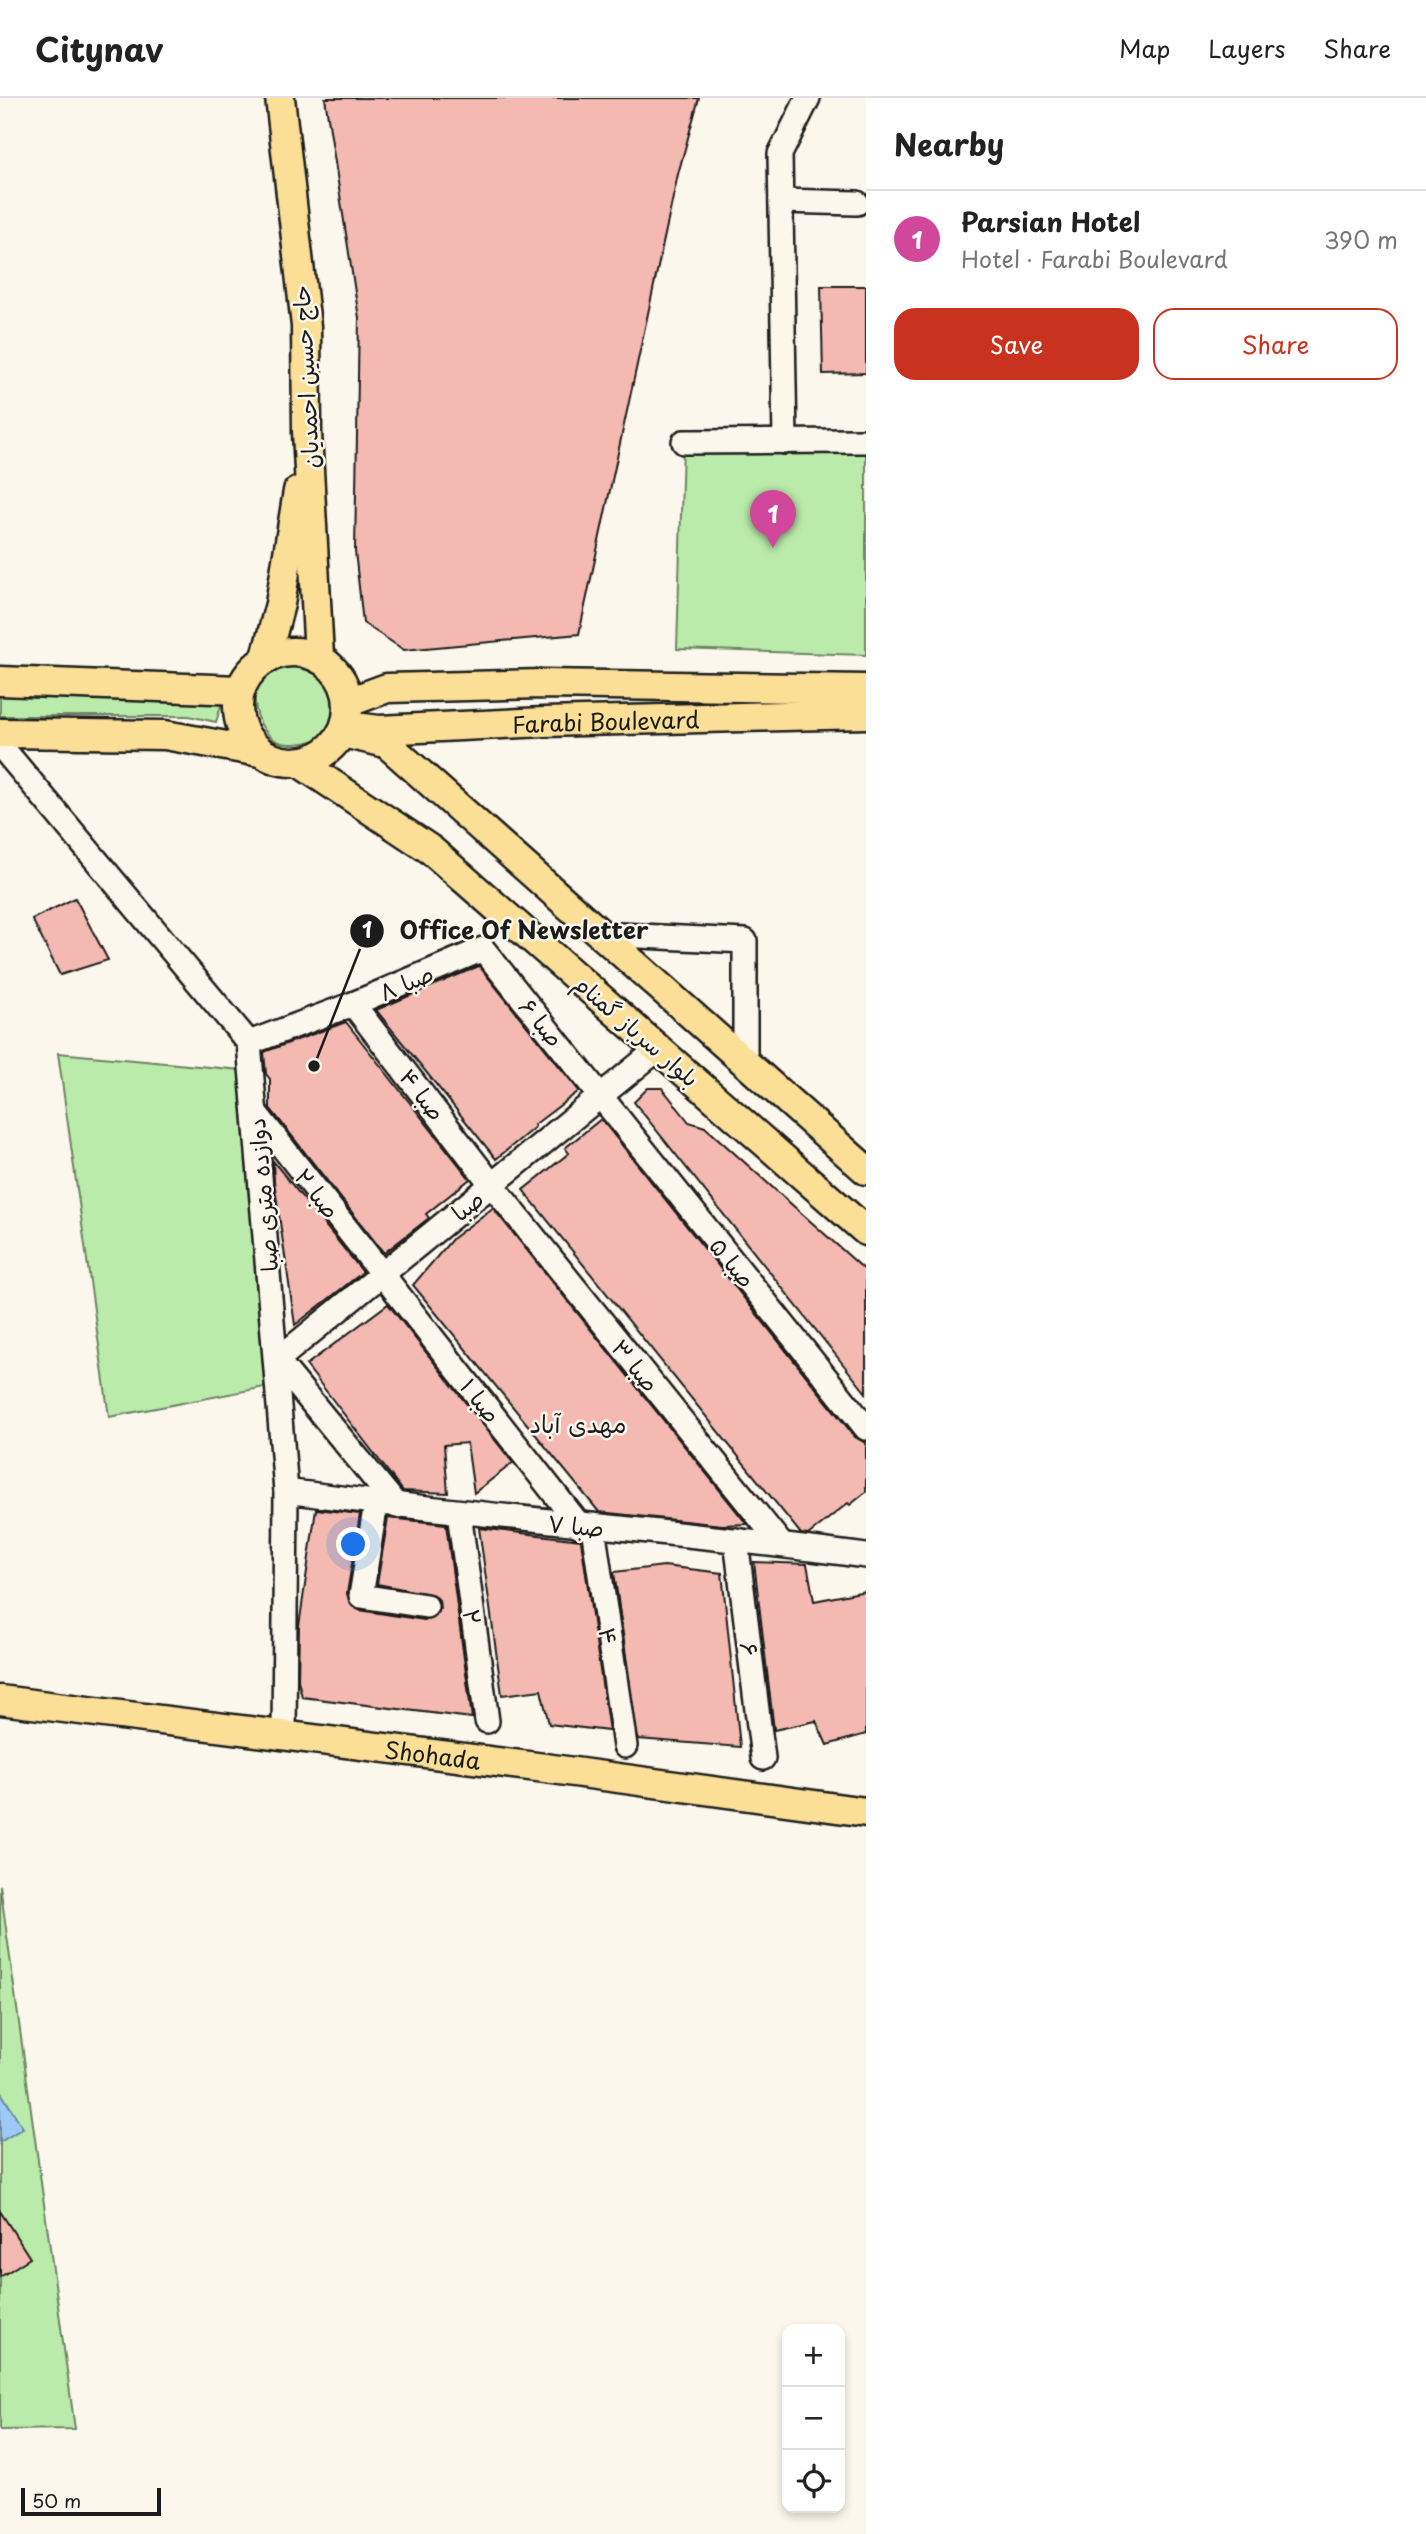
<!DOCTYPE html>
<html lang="en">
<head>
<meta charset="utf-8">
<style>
  body { margin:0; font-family:"Playpen Sans","Playpen Sans Arabic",sans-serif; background:#f6f6f6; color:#222 }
  .controls { position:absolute; right:21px; bottom:21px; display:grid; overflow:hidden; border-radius:14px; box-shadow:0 4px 10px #0003 }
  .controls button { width:63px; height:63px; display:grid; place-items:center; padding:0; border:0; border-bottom:2px solid #e0e0e0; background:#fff; color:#222; font:35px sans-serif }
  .scale { position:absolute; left:21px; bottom:18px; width:140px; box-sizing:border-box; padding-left:7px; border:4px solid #1c1c1c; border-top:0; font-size:19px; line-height:24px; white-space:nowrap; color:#1c1c1c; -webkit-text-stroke:5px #fbf7ec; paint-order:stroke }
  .you { position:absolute; left:354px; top:1447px; width:24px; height:24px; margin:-18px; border:5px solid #fff; border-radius:50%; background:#1a73e8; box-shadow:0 0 0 10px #1a73e833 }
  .badge { display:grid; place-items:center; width:46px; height:46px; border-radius:50%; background:#c8321e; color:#fff; font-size:23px; font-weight:700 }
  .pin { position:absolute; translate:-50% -58px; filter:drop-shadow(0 2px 4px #0008) }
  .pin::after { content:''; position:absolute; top:37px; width:24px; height:21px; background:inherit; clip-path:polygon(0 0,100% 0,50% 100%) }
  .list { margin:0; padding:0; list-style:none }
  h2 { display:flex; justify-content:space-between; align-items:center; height:91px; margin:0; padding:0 28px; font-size:30px }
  h2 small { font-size:23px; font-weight:400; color:#767676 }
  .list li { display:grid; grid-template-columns:46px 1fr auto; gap:21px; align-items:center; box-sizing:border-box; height:98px; padding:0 28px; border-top:2px solid #e0e0e0 }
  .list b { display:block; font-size:26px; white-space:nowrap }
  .list p { margin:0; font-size:23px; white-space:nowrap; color:#767676 }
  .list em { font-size:23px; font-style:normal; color:#767676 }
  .actions { display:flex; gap:14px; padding:21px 28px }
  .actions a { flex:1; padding:16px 0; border:2px solid #c8321e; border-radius:21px; text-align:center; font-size:24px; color:#c8321e }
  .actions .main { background:#c8321e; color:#fff }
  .icon { flex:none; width:38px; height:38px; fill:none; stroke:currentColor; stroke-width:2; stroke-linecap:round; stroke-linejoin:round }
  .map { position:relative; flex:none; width:866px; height:2436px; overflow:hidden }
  header { display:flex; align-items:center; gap:42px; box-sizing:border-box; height:98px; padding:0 35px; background:#fff; border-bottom:2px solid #e0e0e0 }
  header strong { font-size:33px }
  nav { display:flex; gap:38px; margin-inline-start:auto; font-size:24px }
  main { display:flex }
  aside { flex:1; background:#fff }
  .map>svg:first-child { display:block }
  .green { fill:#bbebaa; stroke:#6c8463; stroke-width:2 }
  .water { fill:#9ccaf7; stroke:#69849f; stroke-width:2 }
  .building { fill:#f4b9b1; stroke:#1c1c1c; stroke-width:2 }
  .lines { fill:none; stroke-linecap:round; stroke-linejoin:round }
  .minor-casing { stroke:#1c1c1c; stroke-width:28 }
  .major-casing { stroke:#1c1c1c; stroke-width:33 }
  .minor { stroke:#fbf7ec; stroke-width:23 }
  .major { stroke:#fbdf96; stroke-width:28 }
  .labels { text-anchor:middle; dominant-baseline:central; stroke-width:5; stroke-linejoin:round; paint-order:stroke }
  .street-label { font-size:23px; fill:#1c1c1c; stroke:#fbf7ec }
  .neighbourhood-label { font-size:24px; fill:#1c1c1c; stroke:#fbf7ec }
  .leader { fill:none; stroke:#1c1c1c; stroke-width:2.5 }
  .callout-dot { fill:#1c1c1c; stroke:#fbf7ec; stroke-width:2.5 }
  .mark-label { font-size:21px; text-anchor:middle; font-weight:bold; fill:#fff }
  .callout-label { font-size:24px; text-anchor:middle; font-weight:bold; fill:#1c1c1c; stroke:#fbf7ec; stroke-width:5; stroke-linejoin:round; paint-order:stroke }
</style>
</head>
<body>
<header>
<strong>Citynav</strong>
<nav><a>Map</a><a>Layers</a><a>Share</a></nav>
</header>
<main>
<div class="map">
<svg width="866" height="2436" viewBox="0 0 866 2436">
  <rect width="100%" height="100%" fill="#fbf7ec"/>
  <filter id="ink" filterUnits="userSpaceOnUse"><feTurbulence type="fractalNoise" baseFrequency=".0143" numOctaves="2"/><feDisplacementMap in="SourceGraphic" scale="14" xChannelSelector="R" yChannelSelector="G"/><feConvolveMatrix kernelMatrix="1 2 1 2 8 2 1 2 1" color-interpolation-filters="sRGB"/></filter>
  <g filter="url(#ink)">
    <g class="green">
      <path d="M 683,348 L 866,353 L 866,557 L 677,551 Z"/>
      <path d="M 293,558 C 305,559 317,561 328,568 C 343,578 350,611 341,626 C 337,633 326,639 319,641 C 307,645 295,648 282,645 C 255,637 246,592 265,573 C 272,565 283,561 293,558 Z"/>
      <path d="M 0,592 L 224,598 L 216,624 L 189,618 L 0,618 Z"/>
      <path d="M 58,955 L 241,972 L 270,1288 L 109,1319 Z"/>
      <path d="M 0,1787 L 75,2331 L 0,2332 Z"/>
    </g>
    <path class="water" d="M 0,1993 L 23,2030 L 0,2044 Z"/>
    <g class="building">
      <path d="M 325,0 L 699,0 L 678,76 L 579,536 L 404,552 L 363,525 L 355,453 L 359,220 Z"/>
      <path d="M 821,188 L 866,188 L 866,275 L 823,276 Z"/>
      <path d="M 75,800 L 108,862 L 60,877 L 32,821 Z"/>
      <path d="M 479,868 L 579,993 L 534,1027 L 535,1029 L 496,1061 L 376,912 Z"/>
      <path d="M 346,924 L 470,1081 L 426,1116 L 429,1120 L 384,1155 L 270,1010 L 270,981 L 266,976 L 264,954 Z"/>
      <path d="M 648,990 L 662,990 L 689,1024 L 705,1029 L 866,1173 L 866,1295 L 634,1004 Z"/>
      <path d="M 601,1021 L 855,1339 L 866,1345 L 866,1394 L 850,1407 L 848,1405 L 808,1437 L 801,1436 L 523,1092 L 569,1055 L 565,1050 Z"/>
      <path d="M 273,1063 L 363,1174 L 295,1227 L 274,1083 Z"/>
      <path d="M 493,1110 L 747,1426 L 722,1427 L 599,1414 L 413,1187 L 453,1140 Z"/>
      <path d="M 388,1206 L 513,1365 L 474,1395 L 467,1345 L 444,1347 L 448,1395 L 403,1393 L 306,1267 Z"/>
      <path d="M 316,1411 L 360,1416 L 347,1496 L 352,1508 L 359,1512 L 424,1522 L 432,1521 L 440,1511 L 439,1502 L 434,1497 L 377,1486 L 388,1420 L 446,1426 L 472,1620 L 302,1599 L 298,1582 L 299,1528 Z"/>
      <path d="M 479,1430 L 581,1442 L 609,1633 L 549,1626 L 541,1592 L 502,1597 Z"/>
      <path d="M 754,1464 L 807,1466 L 814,1503 L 866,1493 L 866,1636 L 827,1647 L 816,1623 L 774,1632 Z"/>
      <path d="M 664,1468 L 722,1475 L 740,1649 L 638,1641 L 614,1474 Z"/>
      <path d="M 0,2113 L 30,2160 L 0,2179 Z"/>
    </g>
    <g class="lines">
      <defs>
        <g id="minor">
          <path d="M 781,103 L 857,105"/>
          <path d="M 684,344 L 866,343"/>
          <path d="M 785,344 L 780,56 L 808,0"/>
          <path d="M 0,647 L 249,945 L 286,1393 L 284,1638"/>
          <path d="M 598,836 L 745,843 L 745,967"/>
          <path d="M 353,906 L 492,1087 L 781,1446"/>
          <path d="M 249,945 L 353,906 L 483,851 L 866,1330"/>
          <path d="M 255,1014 L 580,1428"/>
          <path d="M 286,1393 C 479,1419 673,1432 866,1458"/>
          <path d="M 376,1405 L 361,1498 L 426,1508"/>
          <path d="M 397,1408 L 277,1262 L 658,951"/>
          <path d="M 459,1415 L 487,1623"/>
          <path d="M 593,1429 L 625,1648"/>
          <path d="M 736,1442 L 763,1660"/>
        </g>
        <g id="major">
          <path d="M 280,0 L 306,228 L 307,334 L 319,559"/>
          <circle cx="293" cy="609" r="55"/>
          <path d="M 266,559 L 280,506 L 298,393"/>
          <path d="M 0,583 L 240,592"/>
          <path d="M 349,604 L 387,590 L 543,586 L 866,591"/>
          <path id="s1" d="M 363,630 L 379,632 L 544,624 L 866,616"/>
          <path d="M 0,635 L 165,637 L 260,654"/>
          <path d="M 343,635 L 386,645 L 866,1072"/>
          <path d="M 300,665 L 431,752 L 866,1133"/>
          <path id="s2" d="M 0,1602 L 545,1670 L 866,1714"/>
        </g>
      </defs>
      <use href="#minor" class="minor-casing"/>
      <use href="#major" class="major-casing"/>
      <use href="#minor" class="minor"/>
      <use href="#major" class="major"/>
    </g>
  </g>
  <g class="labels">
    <g class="street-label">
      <text transform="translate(305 279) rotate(-93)">حاج حسین احمدیان</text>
      <text stroke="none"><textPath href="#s1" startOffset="243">Farabi Boulevard</textPath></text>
      <text transform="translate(406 884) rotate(-23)">صبا ۸</text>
      <text transform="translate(542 924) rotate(51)">صبا ۶</text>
      <text transform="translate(637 932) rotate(41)">بلوار سرباز گمنام</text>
      <text transform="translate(423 996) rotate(53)">صبا ۴</text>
      <text transform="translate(318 1095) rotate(52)">صبا ۲</text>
      <text transform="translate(262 1097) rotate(-95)">دوازده متری صبا</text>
      <text transform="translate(467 1107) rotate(-39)">صبا</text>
      <text transform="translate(733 1164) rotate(51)">صبا ۵</text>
      <text transform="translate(636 1267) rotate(51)">صبا ۳</text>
      <text transform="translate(481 1302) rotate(52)">صبا ۱</text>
      <text transform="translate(576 1427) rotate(6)">صبا ۷</text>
      <text transform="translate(473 1519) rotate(82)">۲</text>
      <text transform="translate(609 1538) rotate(82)">۴</text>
      <text transform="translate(750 1551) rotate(83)">۶</text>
      <text stroke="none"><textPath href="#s2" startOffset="436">Shohada</textPath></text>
    </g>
    <g class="neighbourhood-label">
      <text x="578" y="1325">مهدی آباد</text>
    </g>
  </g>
  <path class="leader" d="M314 968L367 833"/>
  <g class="callout-dot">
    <circle cx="314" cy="968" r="7"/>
    <circle cx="367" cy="833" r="18"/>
  </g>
  <g class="mark-label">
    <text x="367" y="840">1</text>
  </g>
  <g class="callout-label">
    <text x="524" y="841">Office Of Newsletter</text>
  </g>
</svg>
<div class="controls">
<button>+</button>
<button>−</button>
<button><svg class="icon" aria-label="locate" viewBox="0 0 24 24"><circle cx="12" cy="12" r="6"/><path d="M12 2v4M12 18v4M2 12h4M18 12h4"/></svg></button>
</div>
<div class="scale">50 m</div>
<div class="you"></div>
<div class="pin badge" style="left:773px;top:450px;background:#d1479c">1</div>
</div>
<aside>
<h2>Nearby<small></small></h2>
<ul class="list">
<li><span class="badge" style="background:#d1479c">1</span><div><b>Parsian Hotel</b><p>Hotel · Farabi Boulevard</p></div><em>390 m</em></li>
</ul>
<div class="actions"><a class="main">Save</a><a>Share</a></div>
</aside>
</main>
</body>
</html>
